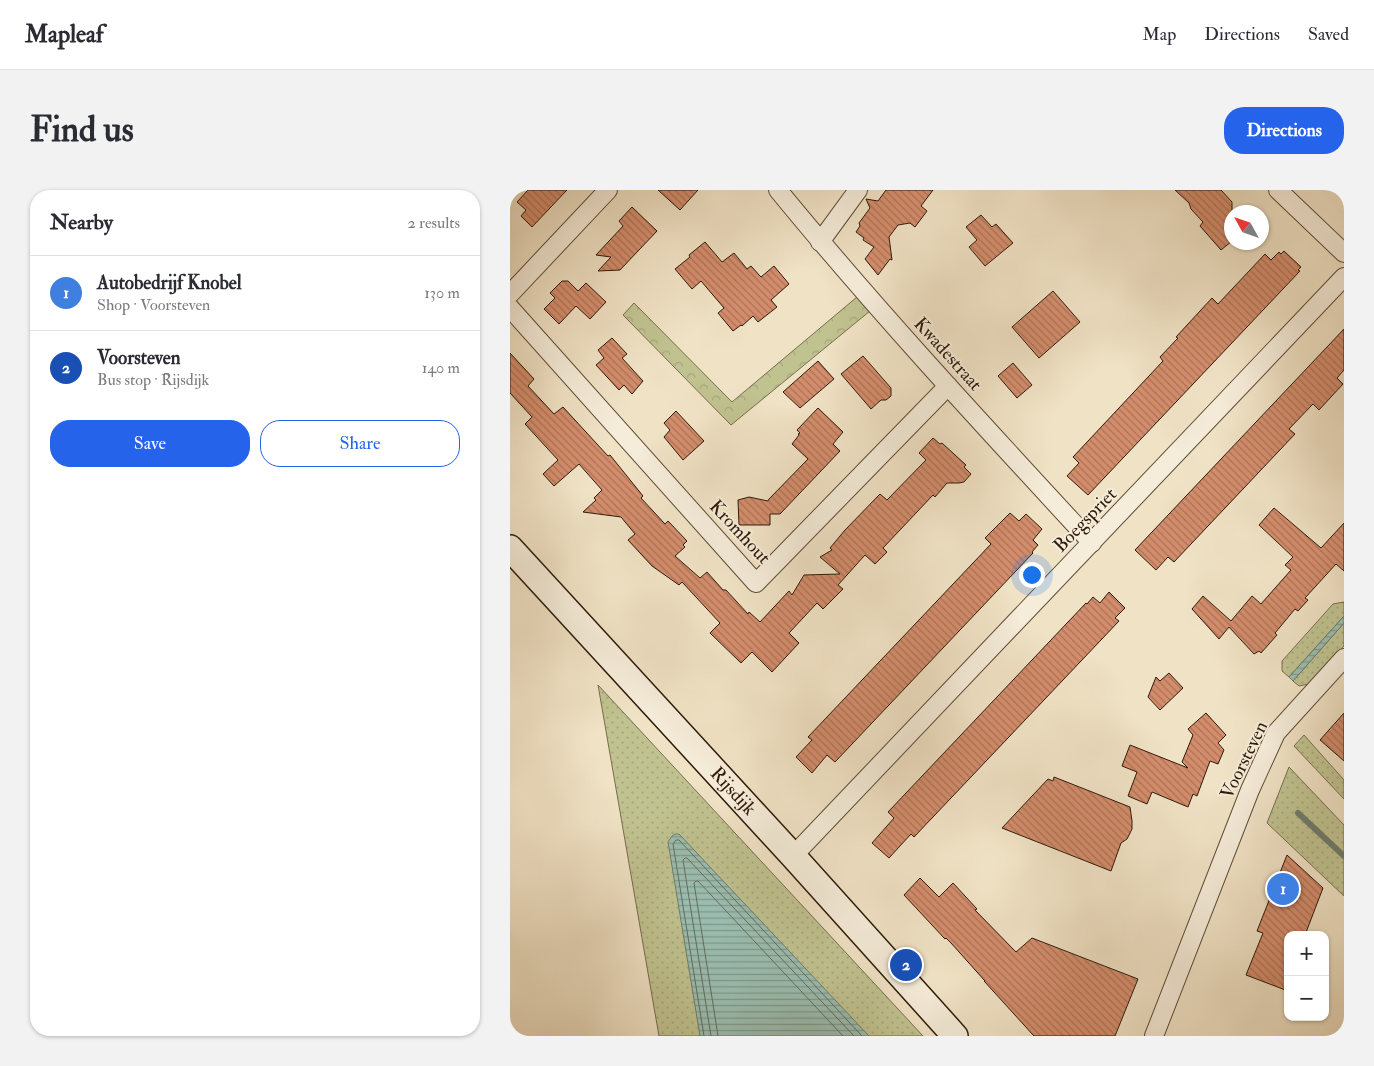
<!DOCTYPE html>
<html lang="en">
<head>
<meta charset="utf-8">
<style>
  body { margin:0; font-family:"IM FELL Double Pica",serif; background:#f2f2f3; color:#2b2b33 }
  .controls { position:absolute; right:15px; bottom:15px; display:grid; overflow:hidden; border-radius:10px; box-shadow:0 1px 4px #0004 }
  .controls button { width:45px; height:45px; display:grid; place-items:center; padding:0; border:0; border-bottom:1px solid #e1e1e2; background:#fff; color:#2b2b33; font:25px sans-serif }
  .compass { position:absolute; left:714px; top:15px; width:45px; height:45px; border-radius:50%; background:#fff; box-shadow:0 1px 4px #0004; rotate:310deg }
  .you { position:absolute; left:521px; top:384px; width:18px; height:18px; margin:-12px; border:4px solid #fff; border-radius:50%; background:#1a73e8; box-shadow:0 0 0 8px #1a73e833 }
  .badge { display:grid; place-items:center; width:32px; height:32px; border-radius:50%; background:#2563eb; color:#fff; font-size:16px; font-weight:700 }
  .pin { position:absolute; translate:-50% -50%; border:2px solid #fff; box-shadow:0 1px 5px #0006 }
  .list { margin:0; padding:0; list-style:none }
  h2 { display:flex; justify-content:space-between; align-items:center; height:65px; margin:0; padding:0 20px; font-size:21px }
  h2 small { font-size:16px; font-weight:400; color:#7c7c81 }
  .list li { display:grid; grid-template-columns:32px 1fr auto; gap:15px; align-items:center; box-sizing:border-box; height:75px; padding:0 20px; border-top:1px solid #e1e1e2 }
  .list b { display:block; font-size:19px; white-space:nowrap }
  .list p { margin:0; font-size:16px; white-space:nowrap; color:#7c7c81 }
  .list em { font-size:16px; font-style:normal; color:#7c7c81 }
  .actions { display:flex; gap:10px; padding:15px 20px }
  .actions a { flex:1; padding:11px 0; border:1px solid #2563eb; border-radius:20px; text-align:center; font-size:18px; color:#2563eb }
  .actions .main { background:#2563eb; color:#fff }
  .map { position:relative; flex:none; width:834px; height:846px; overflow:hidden; border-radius:20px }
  header { display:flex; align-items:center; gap:30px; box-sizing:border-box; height:70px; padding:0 25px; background:#fff; border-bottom:1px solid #e1e1e2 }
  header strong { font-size:24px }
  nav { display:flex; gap:28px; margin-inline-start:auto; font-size:18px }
  .intro { display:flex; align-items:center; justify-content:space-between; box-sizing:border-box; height:120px; padding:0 30px }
  h1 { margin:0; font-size:35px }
  .button { padding:12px 22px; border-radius:20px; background:#2563eb; color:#fff; font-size:18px; font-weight:700 }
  main { display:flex; gap:30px; padding:0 30px }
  aside { flex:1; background:#fff; border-radius:20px; box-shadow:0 1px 4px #0004 }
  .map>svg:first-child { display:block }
  .grass { fill:url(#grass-dots); stroke:#776e4c }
  .forest { fill:url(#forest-crowns); stroke:#776e4c }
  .water { fill:url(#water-rules); stroke:#6f7c6e }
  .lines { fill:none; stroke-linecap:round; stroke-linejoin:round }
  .shore { stroke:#646c5d; stroke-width:1 }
  .stream { stroke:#6f7c6e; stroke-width:6 }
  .building { fill:url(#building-back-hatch); stroke:#2e1a09 }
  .street-casing { stroke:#5e4c38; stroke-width:20 }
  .secondary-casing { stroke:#2e1a09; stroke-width:28 }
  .street { stroke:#f5ecd9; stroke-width:18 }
  .secondary { stroke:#f5ecd9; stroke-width:25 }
  .labels { text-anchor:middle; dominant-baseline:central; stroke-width:4; stroke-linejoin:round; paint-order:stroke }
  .street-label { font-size:19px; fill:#2e1a09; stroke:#f5ecd9 }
</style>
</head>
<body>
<header>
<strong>Mapleaf</strong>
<nav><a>Map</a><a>Directions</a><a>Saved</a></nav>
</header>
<div class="intro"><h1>Find us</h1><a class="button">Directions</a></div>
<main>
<aside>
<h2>Nearby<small>2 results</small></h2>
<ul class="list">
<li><span class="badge" style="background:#3f7fe0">1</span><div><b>Autobedrijf Knobel</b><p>Shop · Voorsteven</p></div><em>130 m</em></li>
<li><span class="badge" style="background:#1a4fb4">2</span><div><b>Voorsteven</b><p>Bus stop · Rijsdijk</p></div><em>140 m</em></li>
</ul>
<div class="actions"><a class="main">Save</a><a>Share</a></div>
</aside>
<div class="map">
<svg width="834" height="846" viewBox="0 0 834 846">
  <defs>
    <pattern id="grass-dots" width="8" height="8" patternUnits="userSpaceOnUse" patternTransform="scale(1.25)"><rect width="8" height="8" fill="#c0c290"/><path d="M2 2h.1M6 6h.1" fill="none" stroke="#a5a67b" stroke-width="1.8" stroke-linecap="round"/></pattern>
    <pattern id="forest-crowns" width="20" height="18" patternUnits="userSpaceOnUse" patternTransform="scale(1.25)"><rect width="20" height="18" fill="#c0c290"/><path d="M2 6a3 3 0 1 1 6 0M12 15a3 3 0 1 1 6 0" fill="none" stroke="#a5a67b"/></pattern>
    <pattern id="water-rules" width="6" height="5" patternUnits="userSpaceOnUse" patternTransform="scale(1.25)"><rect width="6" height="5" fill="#9bbeb1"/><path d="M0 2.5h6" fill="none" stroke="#7f9a8e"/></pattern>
    <pattern id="building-back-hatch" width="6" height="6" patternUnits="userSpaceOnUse" patternTransform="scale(1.25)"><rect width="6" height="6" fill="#d48d6c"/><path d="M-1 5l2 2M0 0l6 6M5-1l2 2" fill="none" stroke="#ac7257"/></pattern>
  </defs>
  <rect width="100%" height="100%" fill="#f0e2c5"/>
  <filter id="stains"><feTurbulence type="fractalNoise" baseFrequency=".004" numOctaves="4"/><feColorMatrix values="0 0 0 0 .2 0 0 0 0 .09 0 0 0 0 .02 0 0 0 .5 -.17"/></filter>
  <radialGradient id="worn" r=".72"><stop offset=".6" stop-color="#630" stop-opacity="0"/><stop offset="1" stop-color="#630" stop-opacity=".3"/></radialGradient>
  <g class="grass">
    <path d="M 834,412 L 834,426 L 779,487 L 772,481 L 772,471 L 823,414 Z"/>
    <path d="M 834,433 L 834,456 L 799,494 L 789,496 L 783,491 Z"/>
    <path d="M 88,495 L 413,846 L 149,846 Z"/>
    <path d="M 794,545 L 834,590 L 834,609 L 784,556 Z"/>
    <path d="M 779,577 L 834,635 L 834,706 L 757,633 Z"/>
  </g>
  <path class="forest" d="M 347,107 L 360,121 L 221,235 L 113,125 L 124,113 L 222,212 Z"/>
  <g class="water">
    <path d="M 834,426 L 834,433 L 783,491 L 779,487 Z"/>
    <path d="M 165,644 L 169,644 L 359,846 L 190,846 L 158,652 L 162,646 Z"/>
  </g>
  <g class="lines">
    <g class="shore">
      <path d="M 194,846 L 163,654 L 166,650 L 169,650 L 352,846"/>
      <path d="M 201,846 L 173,670 L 175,668 L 177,668 L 344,846"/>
      <path d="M 208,846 L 184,693 L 186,691 L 188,691 L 333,846"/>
    </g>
    <path class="stream" d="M 788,623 L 834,666"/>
  </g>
  <g class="building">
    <path d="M 18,0 L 57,0 L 22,37 L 11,26 L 16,20 L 7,12 Z"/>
    <path d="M 148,0 L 188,0 L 170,20 Z"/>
    <path d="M 376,0 L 423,0 L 411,16 L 417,21 L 405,37 L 400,33 L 388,35 L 379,47 L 382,70 L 380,69 L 368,85 L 355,69 L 364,57 L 353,50 L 354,48 L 346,42 L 350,36 L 349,33 L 360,18 L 356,9 L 368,11 Z"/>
    <path d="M 665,0 L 711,0 L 722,12 L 722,51 L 711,60 L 690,36 L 693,32 L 681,19 L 679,13 Z"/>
    <path d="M 122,17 L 147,41 L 110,80 L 88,81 L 101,67 L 86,65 L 113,36 L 109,31 Z"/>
    <path d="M 471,25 L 482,37 L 486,34 L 503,53 L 475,76 L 459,57 L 467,50 L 456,37 Z"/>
    <path d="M 195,52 L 212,72 L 224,63 L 237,79 L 241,76 L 251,87 L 264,76 L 279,94 L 261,110 L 267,117 L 248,132 L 243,126 L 232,136 L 231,135 L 223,141 L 208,123 L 214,118 L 191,91 L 182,99 L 165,79 L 180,67 L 179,65 Z"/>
    <path d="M 774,61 L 791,77 L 788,80 L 790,81 L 578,305 L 557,286 L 569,273 L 563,267 L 653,171 L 650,167 L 668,148 L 666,147 L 702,108 L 708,114 L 755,64 L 761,70 L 769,62 L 771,64 Z"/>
    <path d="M 52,91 L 58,91 L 68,101 L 76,93 L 96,112 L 80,129 L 66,116 L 49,134 L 34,119 L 45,108 L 40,103 Z"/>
    <path d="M 543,101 L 570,132 L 529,168 L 502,137 Z"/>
    <path d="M 834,139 L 834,180 L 827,188 L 833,194 L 809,220 L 803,214 L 779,239 L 785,244 L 664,372 L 658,367 L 646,380 L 625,360 Z"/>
    <path d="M 102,148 L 117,164 L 112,168 L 133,191 L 122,204 L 114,195 L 109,200 L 86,175 L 94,168 L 88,160 Z"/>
    <path d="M 0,163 L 24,189 L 18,196 L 44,224 L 53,217 L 98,266 L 100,265 L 133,306 L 131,308 L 155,334 L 158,331 L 177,351 L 173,355 L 175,357 L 165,366 L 190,388 L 197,382 L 213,400 L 216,400 L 238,424 L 239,422 L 250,432 L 279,401 L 282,405 L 294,385 L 330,384 L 310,367 L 322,360 L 320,358 L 335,340 L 370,304 L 377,310 L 416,270 L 409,263 L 423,248 L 430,254 L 432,253 L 456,275 L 454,277 L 461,284 L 454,292 L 449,293 L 437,293 L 425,307 L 423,305 L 373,358 L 377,362 L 365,374 L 355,365 L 328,395 L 333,399 L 313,419 L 307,413 L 279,443 L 289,453 L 262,482 L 242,462 L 231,473 L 200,443 L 210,433 L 172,392 L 169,395 L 142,376 L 118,350 L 125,344 L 111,327 L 73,322 L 86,310 L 84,308 L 92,300 L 69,274 L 44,296 L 33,284 L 48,270 L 15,234 L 22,227 L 0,203 Z"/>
    <path d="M 353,166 L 381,198 L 381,206 L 376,210 L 371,210 L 361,219 L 331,184 Z"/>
    <path d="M 308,171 L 324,189 L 290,218 L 273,202 Z"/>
    <path d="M 503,173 L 522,195 L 507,208 L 488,186 Z"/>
    <path d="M 308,218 L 333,242 L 323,254 L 330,261 L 270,324 L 260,324 L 260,335 L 229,335 L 228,310 L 239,307 L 258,311 L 259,309 L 298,269 L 282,254 L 289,245 L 288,244 L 290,243 L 287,240 Z"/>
    <path d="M 166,221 L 194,251 L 173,270 L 154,247 L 160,240 L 154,233 Z"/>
    <path d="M 764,318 L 811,358 L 834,333 L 834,381 L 826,374 L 795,408 L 798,410 L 788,421 L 785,419 L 765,443 L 767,445 L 751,463 L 749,461 L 744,464 L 719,437 L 709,449 L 682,419 L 693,406 L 721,431 L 742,406 L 751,414 L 781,380 L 775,375 L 783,367 L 749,335 Z"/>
    <path d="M 500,323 L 509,331 L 516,324 L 532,339 L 523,350 L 528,355 L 522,362 L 523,363 L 325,572 L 317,565 L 302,583 L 286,567 L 302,550 L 298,547 L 481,354 L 475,348 Z"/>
    <path d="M 599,402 L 615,418 L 605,428 L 609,431 L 404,647 L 401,644 L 379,668 L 362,653 L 384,628 L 378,622 L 576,413 L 577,414 L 583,407 L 590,413 Z"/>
    <path d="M 659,483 L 673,498 L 650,520 L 638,507 L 646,487 L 650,491 Z"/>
    <path d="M 696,523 L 716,545 L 708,553 L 714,560 L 708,574 L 700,571 L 687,606 L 683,604 L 678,617 L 642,602 L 637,614 L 618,606 L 627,582 L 612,576 L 620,555 L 678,578 L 672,572 L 683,545 L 678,539 Z"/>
    <path d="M 834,523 L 834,571 L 810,550 Z"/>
    <path d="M 544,587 L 620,617 L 622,631 L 622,639 L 617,649 L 611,653 L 601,681 L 492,638 L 538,589 L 543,591 Z"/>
    <path d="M 777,665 L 813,698 L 795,745 L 778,745 L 778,801 L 736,785 L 753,743 L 747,741 Z"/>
    <path d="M 410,688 L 429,707 L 443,693 L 467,719 L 465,720 L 506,762 L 522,748 L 628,789 L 605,846 L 524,846 L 474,791 L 475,791 L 441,753 L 436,748 L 435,749 L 394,705 Z"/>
  </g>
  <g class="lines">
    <defs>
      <g id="street">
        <path d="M 268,0 C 368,122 475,237 582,353"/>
        <path d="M 768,0 L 834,63"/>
        <path d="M 310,52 L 348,0"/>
        <path d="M 0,104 L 98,0"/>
        <path d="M 0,118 L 246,393 L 438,196"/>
        <path d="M 283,666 L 834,87"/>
        <path d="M 644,846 L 740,600 L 766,543 L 834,468"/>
      </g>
      <g id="secondary">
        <path id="s1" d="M 0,358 L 283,666 L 445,846"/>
      </g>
    </defs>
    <use href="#street" class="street-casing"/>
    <use href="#secondary" class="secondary-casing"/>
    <use href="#street" class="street"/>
    <use href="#secondary" class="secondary"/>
  </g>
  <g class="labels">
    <g class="street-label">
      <text transform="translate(438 164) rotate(48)">Kwadestraat</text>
      <text transform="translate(575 330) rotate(-46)">Boegspriet</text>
      <text transform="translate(230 342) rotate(47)">Kromhout</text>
      <text transform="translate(734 570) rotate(-64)">Voorsteven</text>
      <text stroke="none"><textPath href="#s1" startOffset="330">Rijsdijk</textPath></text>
    </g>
  </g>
  <rect width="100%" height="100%" filter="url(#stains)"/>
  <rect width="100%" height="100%" fill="url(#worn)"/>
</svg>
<div class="controls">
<button>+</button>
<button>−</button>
</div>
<svg class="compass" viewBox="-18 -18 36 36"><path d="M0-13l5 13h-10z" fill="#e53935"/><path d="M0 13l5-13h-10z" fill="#7c7c81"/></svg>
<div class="you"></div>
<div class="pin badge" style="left:773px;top:699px;background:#3f7fe0">1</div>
<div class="pin badge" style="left:396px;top:775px;background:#1a4fb4">2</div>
</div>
</main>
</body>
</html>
